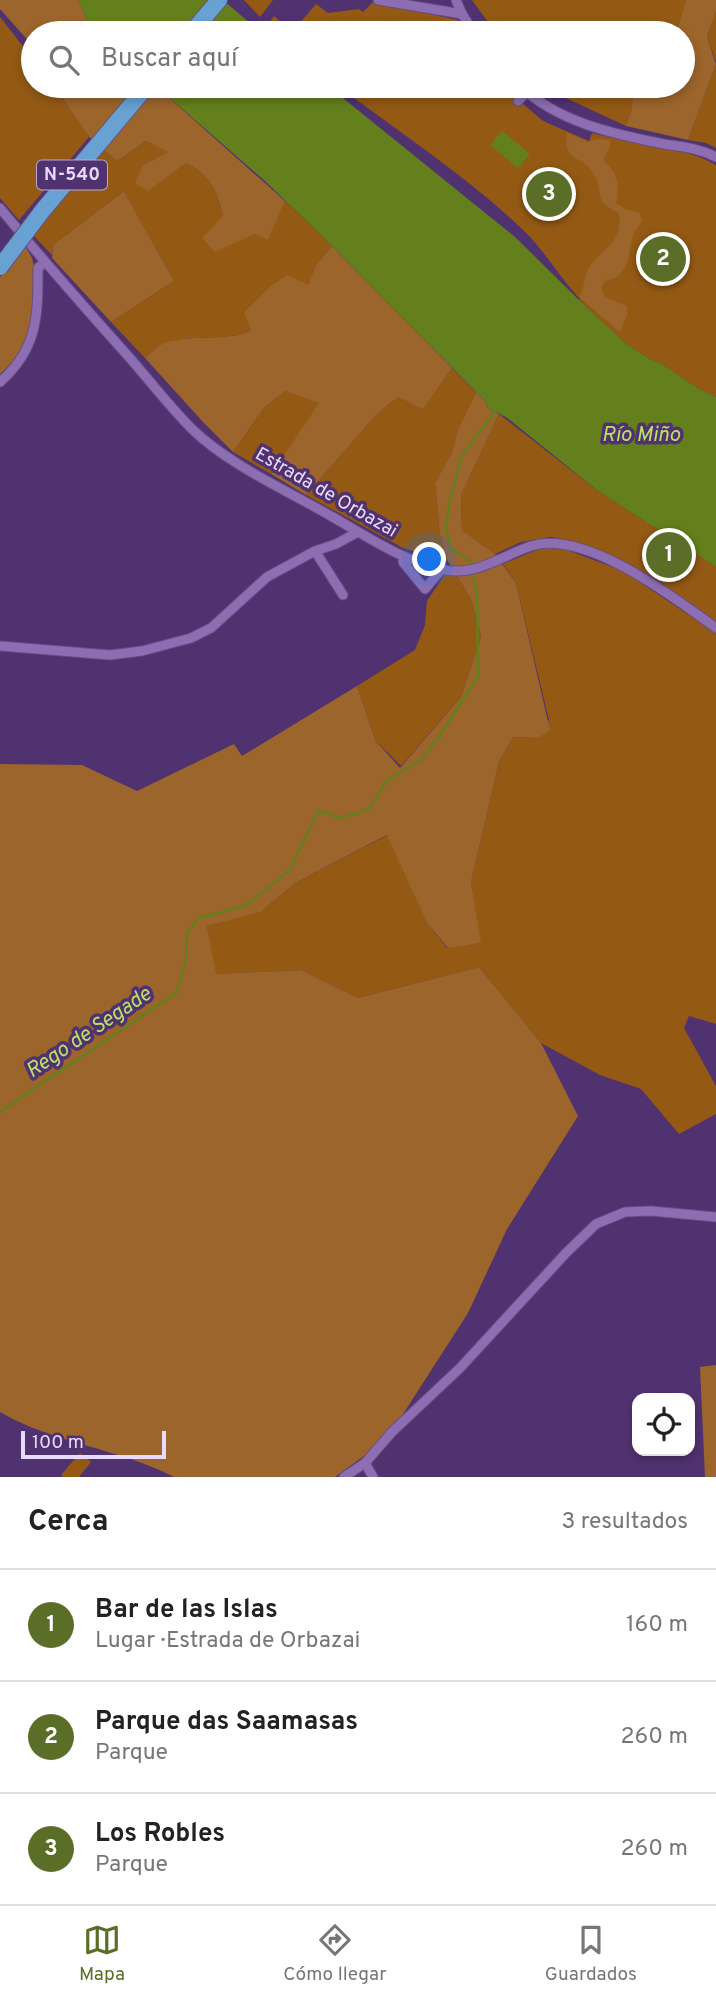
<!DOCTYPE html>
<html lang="es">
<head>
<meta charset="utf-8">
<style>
  body { margin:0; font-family:Overpass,sans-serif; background:#f6f6f6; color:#222 }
  .controls { position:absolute; right:21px; bottom:21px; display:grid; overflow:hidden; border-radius:14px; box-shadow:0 4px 10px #0003 }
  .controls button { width:63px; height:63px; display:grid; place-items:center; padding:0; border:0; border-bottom:2px solid #e0e0e0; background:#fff; color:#222; font:35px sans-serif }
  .scale { position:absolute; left:21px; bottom:18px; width:145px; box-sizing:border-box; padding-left:7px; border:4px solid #e8d9fe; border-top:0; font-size:19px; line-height:24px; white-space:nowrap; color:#e8d9fe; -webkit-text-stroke:5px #503270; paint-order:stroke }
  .you { position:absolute; left:430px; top:560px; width:24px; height:24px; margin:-18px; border:5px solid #fff; border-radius:50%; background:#1a73e8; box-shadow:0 0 0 10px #1a73e833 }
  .badge { display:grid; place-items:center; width:46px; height:46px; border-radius:50%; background:#5a6e27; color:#fff; font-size:23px; font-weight:700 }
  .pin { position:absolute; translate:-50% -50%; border:4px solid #fff; box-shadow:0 2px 7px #0006 }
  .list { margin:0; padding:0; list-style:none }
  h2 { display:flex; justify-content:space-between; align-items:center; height:91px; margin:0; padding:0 28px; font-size:30px }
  h2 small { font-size:23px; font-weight:400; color:#767676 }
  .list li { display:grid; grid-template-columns:46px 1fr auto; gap:21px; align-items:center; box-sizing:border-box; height:112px; padding:0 28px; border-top:2px solid #e0e0e0 }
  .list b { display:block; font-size:26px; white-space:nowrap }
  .list p { margin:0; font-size:23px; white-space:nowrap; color:#767676 }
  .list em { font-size:23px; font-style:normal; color:#767676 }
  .icon { flex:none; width:38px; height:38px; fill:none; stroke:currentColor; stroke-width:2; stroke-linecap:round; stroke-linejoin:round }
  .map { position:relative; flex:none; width:716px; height:1477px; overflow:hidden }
  .search { position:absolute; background:#fff; box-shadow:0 4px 10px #0003; left:21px; right:21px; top:21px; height:77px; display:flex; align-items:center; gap:18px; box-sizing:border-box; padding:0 24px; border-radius:38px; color:#767676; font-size:26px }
  .sheet { height:427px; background:#fff }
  nav { display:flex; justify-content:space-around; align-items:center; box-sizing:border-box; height:98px; border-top:2px solid #e0e0e0; background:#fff; font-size:19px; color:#767676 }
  nav a { display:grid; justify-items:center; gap:4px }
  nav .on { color:#5a6e27 }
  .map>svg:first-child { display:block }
  .green { fill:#945a14 }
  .forest { fill:#9c652b }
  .water { fill:#64801c }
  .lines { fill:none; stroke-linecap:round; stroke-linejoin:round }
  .stream { stroke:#64801c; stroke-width:2.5 }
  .street-casing { stroke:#684d83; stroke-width:11 }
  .highway-casing { stroke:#684d83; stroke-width:18 }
  .street { stroke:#8d6eb2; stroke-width:9 }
  .highway { stroke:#67a2d2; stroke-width:16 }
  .highway-bridge-casing { stroke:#684d83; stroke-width:18; stroke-linecap:butt }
  .highway-bridge { stroke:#67a2d2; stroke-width:16 }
  .labels { text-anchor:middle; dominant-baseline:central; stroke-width:7; stroke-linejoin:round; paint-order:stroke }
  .shield { fill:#503270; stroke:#baa7d3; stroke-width:2 }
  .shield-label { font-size:18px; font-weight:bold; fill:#e8d9fe }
  .street-label { font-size:19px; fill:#e8d9fe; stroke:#503270 }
  .water-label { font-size:21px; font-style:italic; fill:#bbe267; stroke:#503270 }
</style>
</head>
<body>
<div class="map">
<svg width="716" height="1477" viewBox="0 0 716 1477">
  <rect width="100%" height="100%" fill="#503270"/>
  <g class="green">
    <path d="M 244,0 L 273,0 L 260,17 Z"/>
    <path d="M 472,0 L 686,0 L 677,32 L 673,33 L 496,33 Z"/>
    <path d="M 373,2 L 458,20 L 461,33 L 280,33 L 269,23 L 274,16 L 292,32 L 316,4 L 328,13 L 359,9 L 363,12 Z"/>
    <path d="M 716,11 L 716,61 L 707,37 Z"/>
    <path d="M 0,17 L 33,59 L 33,86 L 54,86 L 89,137 L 19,220 L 0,198 Z"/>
    <path d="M 716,64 L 716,148 L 706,143 L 688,140 Z"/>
    <path d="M 338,86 L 502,86 L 543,121 L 589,141 L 592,133 C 632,144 681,145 716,165 L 716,397 L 699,389 L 662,364 L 650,359 L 628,345 L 579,300 L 580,299 C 559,277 544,249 521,228 C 465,175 400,133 338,86 Z"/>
    <path d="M 540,86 L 633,86 L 632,108 L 626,126 Z"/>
    <path d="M 146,141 L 169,152 L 143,165 L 136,183 L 148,190 L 186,163 C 209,174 218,192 223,216 L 254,234 L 268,239 L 285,201 L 332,246 L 316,265 L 308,286 L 245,312 L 251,330 C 230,342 193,334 168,342 C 159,344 151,353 145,358 L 111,322 L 174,281 L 124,191 L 53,245 L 52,255 L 32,234 L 102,148 L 117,161 Z"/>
    <path d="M 452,368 L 476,392 L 458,429 L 452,452 L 435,483 L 440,535 L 448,561 L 403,548 L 306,495 L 377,414 L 398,397 L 423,408 Z"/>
    <path d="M 285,391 L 320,403 L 271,474 L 233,452 L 264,408 Z"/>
    <path d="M 499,414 L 598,491 L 716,567 L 716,624 L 647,574 L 572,541 L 551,537 L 521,542 L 495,554 L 462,530 L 461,495 Z"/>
    <path d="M 559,547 L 623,571 L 716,633 L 716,1024 L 689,1016 L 684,1028 L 716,1086 L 716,1114 L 679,1134 L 641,1089 L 600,1075 L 541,1043 L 479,967 L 358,998 L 301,970 L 215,974 L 207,926 L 262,910 L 295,883 L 388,835 L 427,923 L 447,948 L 480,943 L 471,882 L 499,762 L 513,737 L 538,738 L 549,720 L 516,583 L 503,564 L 539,549 Z"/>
    <path d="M 445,574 L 457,576 L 472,601 L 481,637 L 461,697 L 401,766 L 375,740 L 357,686 L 415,650 L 425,625 L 427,601 Z"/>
    <path d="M 80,1453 L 91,1462 L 79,1477 L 63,1477 L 61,1475 Z"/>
  </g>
  <g class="forest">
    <path d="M 0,0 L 78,0 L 90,26 L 98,33 L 33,33 L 33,46 L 0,9 Z"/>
    <path d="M 686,0 L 716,0 L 716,11 L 707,37 L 716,64 L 688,140 L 626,126 L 632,108 L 633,86 L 683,86 L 683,33 L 673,33 L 677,31 Z"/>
    <path d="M 54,86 L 156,86 L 285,201 L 268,240 L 254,234 L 215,252 L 202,238 L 223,216 C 218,192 209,174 186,163 L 148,191 L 135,183 L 143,165 L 168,152 L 146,141 L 117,161 L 89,137 Z"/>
    <path d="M 567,133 L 588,142 L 596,139 L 610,140 L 609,149 L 604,157 L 605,163 C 619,172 619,188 616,203 L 625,209 L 639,213 L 642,221 C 640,225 634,231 633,235 C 628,252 630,278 606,280 L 601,288 L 605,297 L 627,306 L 627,315 L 620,332 L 579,297 C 585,288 584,274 591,265 C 606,245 622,244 619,213 C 590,199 606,193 593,173 C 582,154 563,164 567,133 Z"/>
    <path d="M 124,191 L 174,281 L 111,322 L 52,258 L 53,245 Z"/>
    <path d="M 24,244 L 32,258 L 35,272 L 32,327 L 20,355 L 0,374 L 0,277 Z"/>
    <path d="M 332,246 L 452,368 L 423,409 L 398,397 L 377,414 L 306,495 L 271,474 L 319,403 L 285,391 L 264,408 L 233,452 L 204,423 L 145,358 C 151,353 159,344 167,342 C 193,334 230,342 251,330 L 244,312 L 270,287 L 287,275 L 308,285 L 316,265 Z"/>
    <path d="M 476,392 L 486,402 L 488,408 L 499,414 L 461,495 L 462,530 L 495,554 L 516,583 L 550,730 L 538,738 L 513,737 L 499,762 L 471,882 L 481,943 L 448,948 L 427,923 L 387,835 L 295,883 L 260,912 L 207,926 L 216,974 L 301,970 L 358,998 L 479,967 L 541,1043 L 578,1116 L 507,1229 L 468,1313 L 387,1439 L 335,1477 L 174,1477 C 118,1448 55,1444 0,1412 L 0,764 L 82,765 L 137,791 L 234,744 L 242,756 L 357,686 L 375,740 L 400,768 L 461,697 L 481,637 L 472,601 L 448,561 L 440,535 L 435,483 L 452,452 L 458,429 Z"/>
    <path d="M 716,1365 L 716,1477 L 705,1477 L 700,1367 Z"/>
  </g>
  <g class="water">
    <path d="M 78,0 L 223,0 L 250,23 L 246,27 L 254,33 L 98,33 L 90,26 Z"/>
    <path d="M 156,86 L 328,86 L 515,237 L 579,300 L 628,345 L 650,359 L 662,364 L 699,389 L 716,397 L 716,567 L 598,491 L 506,417 L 488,408 L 486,402 L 332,246 L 266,182 Z"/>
    <path d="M 502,131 L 530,154 L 518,168 L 490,145 Z"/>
  </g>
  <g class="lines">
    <path class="stream" d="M 0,1112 L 177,992 L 186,960 L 187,933 L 199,918 L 245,906 L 290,870 L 318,811 L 340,818 L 370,809 L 386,781 L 421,760 L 440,736 L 478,676 L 477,595 L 471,562 L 451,548 L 446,527 L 449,505 L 461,457 L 496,410"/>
    <defs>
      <g id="street">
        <path d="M 378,0 L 462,14"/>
        <path d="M 456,0 L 462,14 L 474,33"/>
        <path d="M 520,86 C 558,122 613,134 664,144 C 682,147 699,148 716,157"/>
        <path d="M 518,101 L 527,92"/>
        <path d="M 0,208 C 42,259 85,308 129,357 C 150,381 169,406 192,429 C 229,465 286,490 331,516 C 366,536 401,560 441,569 C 474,578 501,556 531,546 C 585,529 675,598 716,628"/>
        <path d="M 0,382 C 38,349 38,315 38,268 L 45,262"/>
        <path d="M 315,551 L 343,595"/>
        <path d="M 404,557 L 403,562 L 425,589 L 441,570"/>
        <path d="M 0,646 L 110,655 L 142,651 L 191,638 L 211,628 L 267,577 L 315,551 L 336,544 L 358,532"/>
        <path d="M 365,1463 L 373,1477"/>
        <path d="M 344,1477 L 365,1463 L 392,1432 L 460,1368 L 566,1253 L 596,1224 L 625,1212 L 651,1211 L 716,1217"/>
      </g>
      <path id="highway" d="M 191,33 L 219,0"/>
    </defs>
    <use href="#street" class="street-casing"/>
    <use href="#highway" class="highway-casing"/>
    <use href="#street" class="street"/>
    <use href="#highway" class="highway"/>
    <defs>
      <path id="highway-bridge" d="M 0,267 L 43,210 L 147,86"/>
    </defs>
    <use href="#highway-bridge" class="highway-bridge-casing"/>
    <use href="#highway-bridge" class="highway-bridge"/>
  </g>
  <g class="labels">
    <rect class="shield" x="37" y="160.5" width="70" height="29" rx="5"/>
    <g class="shield-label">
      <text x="72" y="175">N-540</text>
    </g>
    <g class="street-label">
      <text transform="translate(326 493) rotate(30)">Estrada de Orbazai</text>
    </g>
    <g class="water-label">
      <text x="641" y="435">Río Miño</text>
      <text transform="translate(89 1033) rotate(-34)">Rego de Segade</text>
    </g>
  </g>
</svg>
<div class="controls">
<button><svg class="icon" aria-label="locate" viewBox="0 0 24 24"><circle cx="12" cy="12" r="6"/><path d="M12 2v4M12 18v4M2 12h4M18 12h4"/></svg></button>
</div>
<div class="scale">100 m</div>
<div class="you"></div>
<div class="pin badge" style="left:669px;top:555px">1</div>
<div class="pin badge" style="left:663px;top:259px">2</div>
<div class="pin badge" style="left:549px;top:194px">3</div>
<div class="search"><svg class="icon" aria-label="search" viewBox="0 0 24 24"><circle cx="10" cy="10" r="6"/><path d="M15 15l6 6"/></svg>Buscar aquí</div>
</div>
<section class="sheet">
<h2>Cerca<small>3 resultados</small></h2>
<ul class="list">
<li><span class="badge">1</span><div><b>Bar de las Islas</b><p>Lugar · Estrada de Orbazai</p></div><em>160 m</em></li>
<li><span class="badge">2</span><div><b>Parque das Saamasas</b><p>Parque</p></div><em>260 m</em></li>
<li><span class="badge">3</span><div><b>Los Robles</b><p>Parque</p></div><em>260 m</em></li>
</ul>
</section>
<nav>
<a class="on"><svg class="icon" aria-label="map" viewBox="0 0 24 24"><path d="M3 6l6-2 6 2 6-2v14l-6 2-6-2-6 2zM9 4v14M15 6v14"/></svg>Mapa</a>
<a><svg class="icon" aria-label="directions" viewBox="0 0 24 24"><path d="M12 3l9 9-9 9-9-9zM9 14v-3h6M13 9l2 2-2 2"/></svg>Cómo llegar</a>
<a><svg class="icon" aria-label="saved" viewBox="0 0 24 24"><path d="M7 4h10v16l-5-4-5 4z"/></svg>Guardados</a>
</nav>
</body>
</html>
